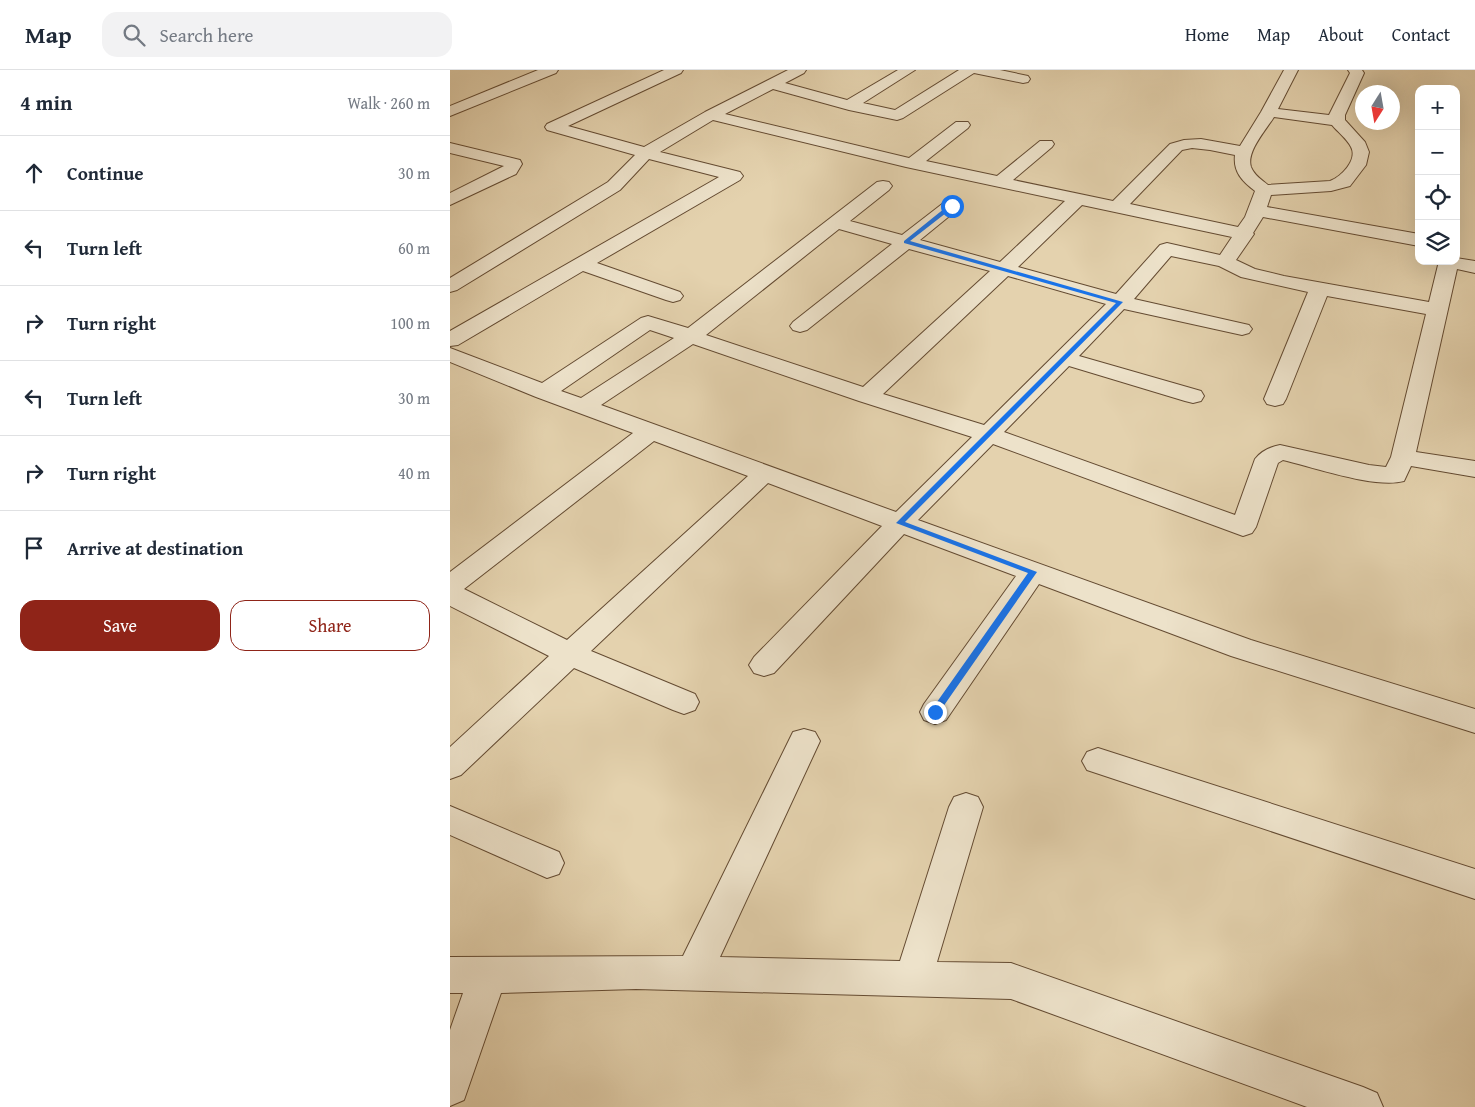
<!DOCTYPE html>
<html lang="en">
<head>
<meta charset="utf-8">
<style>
  body { margin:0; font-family:"Gentium Book Plus",serif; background:#f2f2f3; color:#1f2937 }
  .controls { position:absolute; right:15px; top:15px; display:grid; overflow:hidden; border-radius:10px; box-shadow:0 5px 20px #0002 }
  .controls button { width:45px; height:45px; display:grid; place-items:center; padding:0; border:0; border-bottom:1px solid #e0e1e3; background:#fff; color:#1f2937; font:25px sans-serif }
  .compass { position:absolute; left:905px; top:15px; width:45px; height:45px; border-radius:50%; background:#fff; box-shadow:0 5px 20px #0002; rotate:191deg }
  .stop { position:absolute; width:15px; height:15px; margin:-11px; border:4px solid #1a73e8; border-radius:50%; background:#fff }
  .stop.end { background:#1a73e8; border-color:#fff; box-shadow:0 1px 5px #0008 }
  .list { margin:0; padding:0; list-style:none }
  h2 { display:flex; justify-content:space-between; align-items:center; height:65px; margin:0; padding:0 20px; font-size:21px }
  h2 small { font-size:16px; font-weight:400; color:#747a83 }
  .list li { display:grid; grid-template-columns:32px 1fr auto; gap:15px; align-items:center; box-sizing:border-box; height:75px; padding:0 20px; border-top:1px solid #e0e1e3 }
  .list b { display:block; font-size:19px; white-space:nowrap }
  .list em { font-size:16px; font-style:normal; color:#747a83 }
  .actions { display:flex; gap:10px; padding:15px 20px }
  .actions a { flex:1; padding:11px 0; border:1px solid #8f2418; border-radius:15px; text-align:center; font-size:18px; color:#8f2418 }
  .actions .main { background:#8f2418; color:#fff }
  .icon { flex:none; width:28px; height:28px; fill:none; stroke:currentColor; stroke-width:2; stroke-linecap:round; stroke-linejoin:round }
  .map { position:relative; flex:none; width:1025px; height:1037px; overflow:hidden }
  header { display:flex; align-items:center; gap:30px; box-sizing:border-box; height:70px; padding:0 25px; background:#fff; border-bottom:1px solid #e0e1e3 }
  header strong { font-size:24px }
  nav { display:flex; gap:28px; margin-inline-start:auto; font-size:18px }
  .search { width:350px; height:45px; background:#f2f2f3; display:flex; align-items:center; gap:12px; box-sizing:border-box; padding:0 18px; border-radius:15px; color:#747a83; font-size:19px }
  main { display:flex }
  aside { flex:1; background:#fff }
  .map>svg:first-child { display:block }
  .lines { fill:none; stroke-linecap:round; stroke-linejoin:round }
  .minor-casing { stroke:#644b32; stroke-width:2 }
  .minor { fill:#ede2ca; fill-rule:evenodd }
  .route { fill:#1a73e8 }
</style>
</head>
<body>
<header>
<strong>Map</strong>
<div class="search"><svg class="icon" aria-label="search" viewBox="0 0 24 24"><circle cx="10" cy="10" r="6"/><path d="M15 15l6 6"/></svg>Search here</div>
<nav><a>Home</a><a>Map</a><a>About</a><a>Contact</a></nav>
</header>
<main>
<aside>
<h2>4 min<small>Walk · 260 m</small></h2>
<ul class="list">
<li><svg class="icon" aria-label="ahead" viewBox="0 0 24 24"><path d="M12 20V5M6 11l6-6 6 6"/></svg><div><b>Continue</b></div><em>30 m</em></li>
<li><svg class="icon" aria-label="left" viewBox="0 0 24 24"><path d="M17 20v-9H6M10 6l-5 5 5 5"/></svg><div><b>Turn left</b></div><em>60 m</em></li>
<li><svg class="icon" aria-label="right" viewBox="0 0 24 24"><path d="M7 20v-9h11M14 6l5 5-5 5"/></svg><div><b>Turn right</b></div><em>100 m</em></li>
<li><svg class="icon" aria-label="left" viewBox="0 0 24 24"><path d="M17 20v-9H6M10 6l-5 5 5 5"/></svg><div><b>Turn left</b></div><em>30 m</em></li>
<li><svg class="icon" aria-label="right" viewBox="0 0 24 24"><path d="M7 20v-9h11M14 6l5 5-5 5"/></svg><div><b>Turn right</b></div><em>40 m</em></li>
<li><svg class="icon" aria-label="arrive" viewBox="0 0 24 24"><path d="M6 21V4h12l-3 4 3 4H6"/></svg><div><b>Arrive at destination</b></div></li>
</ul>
<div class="actions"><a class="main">Save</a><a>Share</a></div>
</aside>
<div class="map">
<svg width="1025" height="1037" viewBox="0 0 1025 1037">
  <rect width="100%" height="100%" fill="#e4d2ae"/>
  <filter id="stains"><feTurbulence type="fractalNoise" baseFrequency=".004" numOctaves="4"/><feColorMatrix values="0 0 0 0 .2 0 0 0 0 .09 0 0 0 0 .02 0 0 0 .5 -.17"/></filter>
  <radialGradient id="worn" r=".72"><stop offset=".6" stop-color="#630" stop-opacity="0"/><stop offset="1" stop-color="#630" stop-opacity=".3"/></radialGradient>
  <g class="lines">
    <defs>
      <g id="minor">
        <path d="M 88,0 L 108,0 L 106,3 L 0,46 L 0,36 Z"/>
        <path d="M 214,0 L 233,0 L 231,3 L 118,56 L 194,77 L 255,42 L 338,0 L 356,0 L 354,3 L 335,13 L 397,30 L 448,0 L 465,0 L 413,33 L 445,40 L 509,0 L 550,0 L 578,6 L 580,9 L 578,12 L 573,13 L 524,3 L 453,48 L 447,50 L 399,40 L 323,19 L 275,44 L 459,88 L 506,52 L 518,52 L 520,55 L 518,58 L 476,91 L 547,106 L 590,71 L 602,71 L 604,74 L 602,77 L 563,110 L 663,131 L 720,74 L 734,70 L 751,69 L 790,76 L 811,42 L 834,0 L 848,0 L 828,39 L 879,45 L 900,3 L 898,0 L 912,0 L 914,3 L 895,45 L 895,50 L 915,72 L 919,82 L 916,95 L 900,116 L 881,121 L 821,125 L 817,137 L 969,164 L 969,176 L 813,147 L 803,163 L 804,164 L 786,190 L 805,199 L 834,206 L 979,232 L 989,191 L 1006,191 L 1006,188 L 1025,191 L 1025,203 L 1007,199 L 966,382 L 1025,391 L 1025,407 L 961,396 L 954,411 C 925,419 863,397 833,390 L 828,393 L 806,457 L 802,463 L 793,466 L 543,374 L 468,450 L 801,570 L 1025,639 L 1025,663 L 781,586 L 589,514 L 496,650 L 485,654 L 474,650 L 470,642 L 474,634 L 566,506 L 454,464 L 324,603 L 314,606 L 304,603 L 299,595 L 304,587 L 432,456 L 318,413 L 141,581 L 245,624 L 249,632 L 245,640 L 234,644 L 223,640 L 124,598 L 11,705 L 0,709 L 0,677 L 99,586 L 0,536 L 0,502 L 183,363 L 86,327 L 0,292 L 0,278 L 92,313 L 191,248 L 198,246 L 238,258 L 427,112 L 433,111 L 439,112 L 442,116 L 439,120 L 400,151 L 452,165 L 496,131 L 502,130 L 508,131 L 511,135 L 508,139 L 470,170 L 550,192 L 615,131 L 456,97 L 263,50 L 210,82 L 290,102 L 293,106 L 290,110 L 147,193 L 230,222 L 233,226 L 230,230 L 223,232 L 216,230 L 133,201 L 8,275 L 0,276 L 0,261 L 269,107 L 199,89 L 170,120 L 7,220 L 0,222 L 0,208 L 158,112 L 185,85 L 97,60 L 95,57 L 97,54 ZM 824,47 L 882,55 C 888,62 897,69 901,77 C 908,90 891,107 880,111 L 818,115 C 812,110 804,105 801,97 C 796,82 816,60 824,47 ZM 742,78 L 760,80 L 785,85 C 783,102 792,111 805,121 L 795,147 L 788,157 L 680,134 L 732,80 ZM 632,135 L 782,167 L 770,185 L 717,173 L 710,175 L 666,224 L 568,197 ZM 389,159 L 442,174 L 343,252 L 340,256 L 343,260 L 350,262 L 357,260 L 459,179 L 540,201 L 413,317 L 256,265 ZM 721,186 L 769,196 L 791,207 L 858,222 L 814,329 L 817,334 L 825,336 L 833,334 L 836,329 L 877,226 L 976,244 L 941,387 L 936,397 L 919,395 L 830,375 C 820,377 811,381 805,389 L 785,445 L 554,362 L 619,296 L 735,331 L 743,333 L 751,331 L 754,326 L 751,321 L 629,286 L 674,239 L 792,265 L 799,263 L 802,259 L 799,255 L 684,229 ZM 558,206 L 656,234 L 534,355 L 433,324 ZM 200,260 L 224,268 L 131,328 L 111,321 ZM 243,274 L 409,331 L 522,367 L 446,442 L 151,335 ZM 204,371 L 298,406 L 117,570 L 14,519 Z"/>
        <path d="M 0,73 L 70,90 L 72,94 L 66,104 L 0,135 L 0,123 L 54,96 L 0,83 Z"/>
        <path d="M 354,659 L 365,662 L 370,671 L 270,887 L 450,891 L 499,737 L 504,727 L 516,723 L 528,727 L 533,737 L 487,892 L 561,893 L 913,1017 L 927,1023 L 933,1037 L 857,1037 L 561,929 L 186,919 L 51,923 L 14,1030 L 0,1036 L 0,960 L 13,923 L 0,923 L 0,887 L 233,886 L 343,662 Z"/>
        <path d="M 648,678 L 1025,799 L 1025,829 L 637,700 L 632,691 L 637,682 Z"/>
        <path d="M 0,736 L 109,782 L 114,793 L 109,804 L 97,808 L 0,765 Z"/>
      </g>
    </defs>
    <use href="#minor" class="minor-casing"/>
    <use href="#minor" class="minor"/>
  </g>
  <path class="route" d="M 500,134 L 505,136 L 460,171 L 673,232 L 455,452 L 587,502 L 488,644 L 482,644 L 482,639 L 578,503 L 446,453 L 666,233 L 454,173 L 454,171 Z"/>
  <rect width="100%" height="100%" filter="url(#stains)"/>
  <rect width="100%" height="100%" fill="url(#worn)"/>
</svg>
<div class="controls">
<button>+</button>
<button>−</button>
<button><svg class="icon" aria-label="locate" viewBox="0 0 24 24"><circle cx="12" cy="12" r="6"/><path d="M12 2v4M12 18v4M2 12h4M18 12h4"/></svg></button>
<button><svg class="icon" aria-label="layers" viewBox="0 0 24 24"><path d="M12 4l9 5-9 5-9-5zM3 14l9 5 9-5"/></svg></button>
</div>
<svg class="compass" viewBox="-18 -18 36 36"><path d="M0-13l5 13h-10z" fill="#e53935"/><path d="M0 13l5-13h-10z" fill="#747a83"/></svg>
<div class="stop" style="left:502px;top:136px"></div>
<div class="stop end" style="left:485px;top:642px"></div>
</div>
</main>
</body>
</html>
